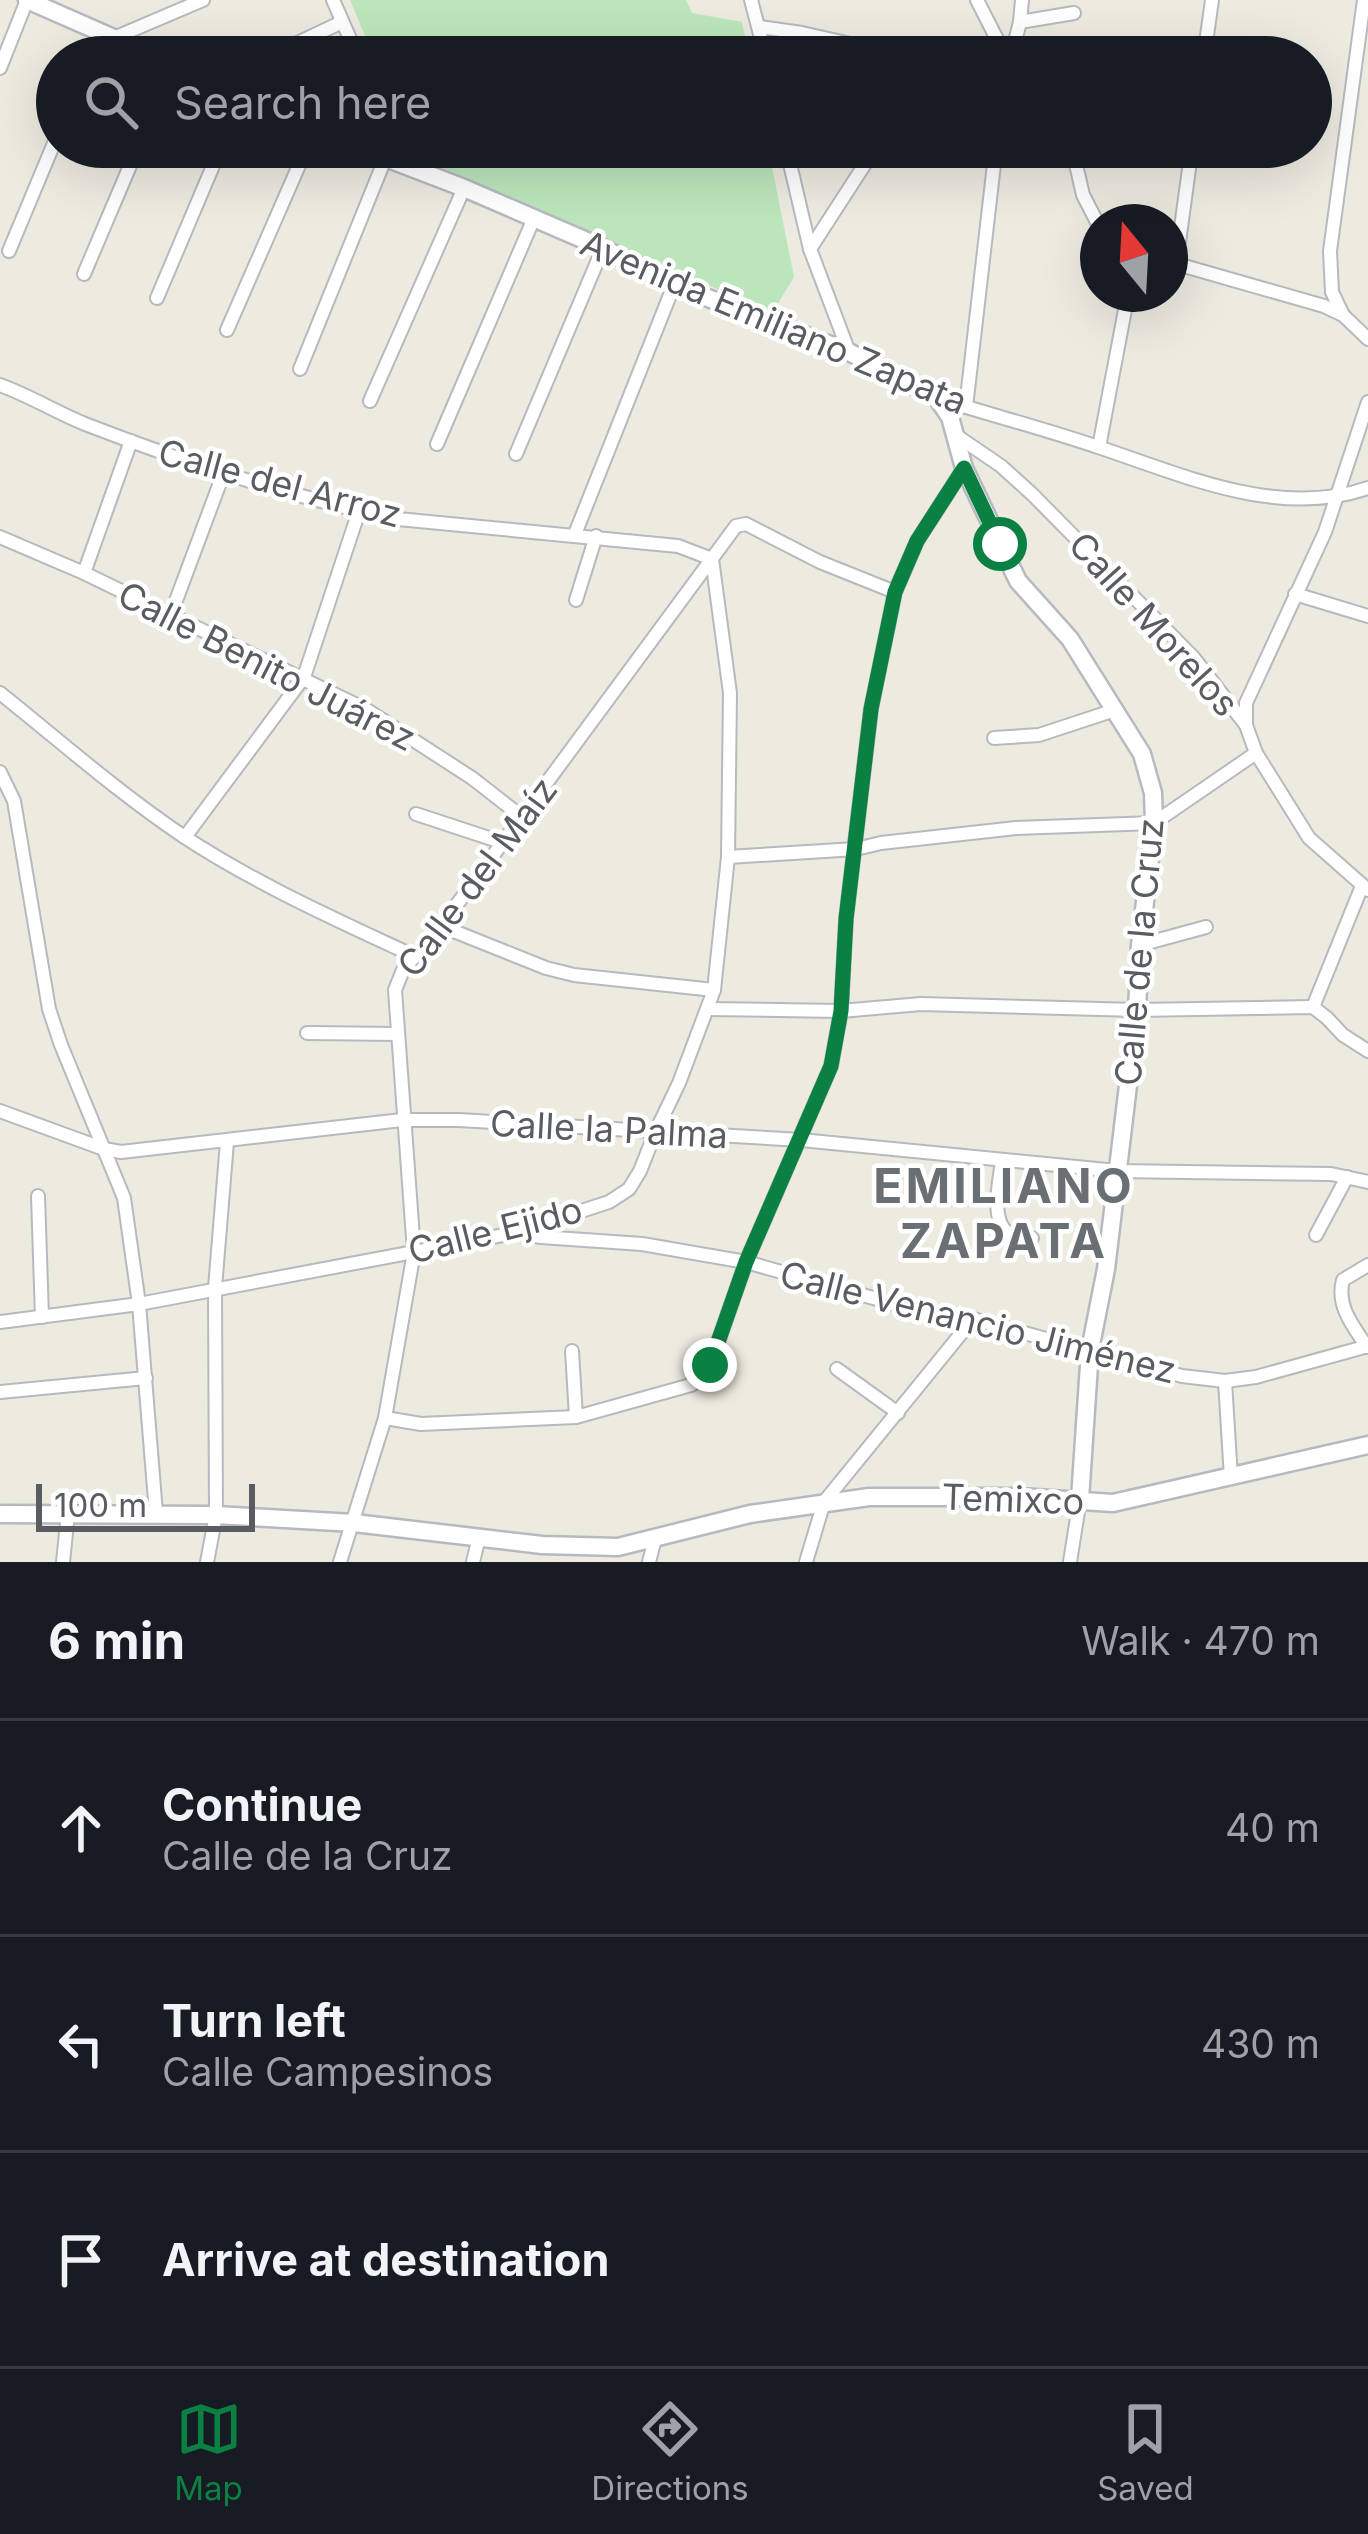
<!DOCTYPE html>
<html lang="en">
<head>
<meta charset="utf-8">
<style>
  body { margin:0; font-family:Inter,sans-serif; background:#242831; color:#f1f3f6 }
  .compass { position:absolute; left:1080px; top:204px; width:108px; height:108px; border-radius:50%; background:#171b24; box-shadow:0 12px 48px #0002; rotate:342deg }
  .scale { position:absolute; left:36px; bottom:30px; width:219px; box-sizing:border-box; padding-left:12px; border:6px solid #595d62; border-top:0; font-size:33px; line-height:42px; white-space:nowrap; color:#595d62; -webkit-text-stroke:9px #fff; paint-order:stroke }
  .stop { position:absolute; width:36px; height:36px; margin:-27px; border:9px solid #0b8043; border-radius:50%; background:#fff }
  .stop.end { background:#0b8043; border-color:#fff; box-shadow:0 3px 12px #0008 }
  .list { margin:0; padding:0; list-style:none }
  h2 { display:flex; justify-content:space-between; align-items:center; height:156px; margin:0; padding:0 48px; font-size:51px }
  h2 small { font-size:39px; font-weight:400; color:#9ea1a6 }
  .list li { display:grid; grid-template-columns:78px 1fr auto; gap:36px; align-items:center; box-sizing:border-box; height:216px; padding:0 48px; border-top:3px solid #363941 }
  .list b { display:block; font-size:45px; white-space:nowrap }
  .list p { margin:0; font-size:39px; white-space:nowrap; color:#9ea1a6 }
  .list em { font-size:39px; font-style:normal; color:#9ea1a6 }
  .icon { flex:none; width:66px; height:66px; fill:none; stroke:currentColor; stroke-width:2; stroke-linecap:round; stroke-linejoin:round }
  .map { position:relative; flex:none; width:1368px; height:1562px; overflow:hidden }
  .search { position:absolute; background:#171b24; box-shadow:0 12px 48px #0002; left:36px; right:36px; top:36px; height:132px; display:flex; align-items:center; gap:30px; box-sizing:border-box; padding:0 42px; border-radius:66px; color:#9ea1a6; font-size:45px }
  .sheet { height:804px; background:#171b24 }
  nav { display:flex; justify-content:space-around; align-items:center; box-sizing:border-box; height:168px; border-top:3px solid #363941; background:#171b24; font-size:33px; color:#9ea1a6 }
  nav a { display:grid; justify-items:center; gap:6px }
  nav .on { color:#0b8043 }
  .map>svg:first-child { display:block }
  .green { fill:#bbe6bb }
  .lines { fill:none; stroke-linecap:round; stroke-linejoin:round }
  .minor-casing { stroke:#b6b9be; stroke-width:16 }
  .secondary-casing { stroke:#b6bac0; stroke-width:21 }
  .minor { stroke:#fff; stroke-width:12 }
  .secondary { stroke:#fff; stroke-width:16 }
  .route { stroke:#0b8043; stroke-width:15 }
  .labels { text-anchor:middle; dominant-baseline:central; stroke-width:9; stroke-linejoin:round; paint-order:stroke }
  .street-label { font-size:36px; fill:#595d62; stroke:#fff }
  .district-label { font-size:48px; font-weight:bold; letter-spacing:3px; fill:#6a6f74; stroke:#fff }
</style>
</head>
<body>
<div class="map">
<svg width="1368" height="1562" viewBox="0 0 1368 1562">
  <rect width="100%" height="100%" fill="#edeae0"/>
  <g class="green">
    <path d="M 350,0 L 686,0 L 692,13 L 742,22 L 749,57 L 374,57 Z"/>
    <path d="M 411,147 L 768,147 L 794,277 L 772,313 L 593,235 L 418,162 Z"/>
  </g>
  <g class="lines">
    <defs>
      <g id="minor">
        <path d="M 333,0 L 358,57"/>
        <path d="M 751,0 L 766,57"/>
        <path d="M 977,0 L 1006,57"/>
        <path d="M 1020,22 L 1074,13"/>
        <path d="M 759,27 L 802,33 L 908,57"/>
        <path d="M 116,37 L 203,0"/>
        <path d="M 89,57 L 100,31"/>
        <path d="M 268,57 L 342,22"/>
        <path d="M 1011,57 L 1020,22 L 1022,0"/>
        <path d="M 1204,57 L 1212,0"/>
        <path d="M 0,68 L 27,0"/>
        <path d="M 786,147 L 810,249 L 849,352"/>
        <path d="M 1072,147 L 1083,195 L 1098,224"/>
        <path d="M 810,249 L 876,147"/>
        <path d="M 9,251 L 57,136"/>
        <path d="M 1170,262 L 1324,306 L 1343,315 L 1368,339"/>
        <path d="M 1176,264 L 1192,147"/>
        <path d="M 84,274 L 138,147"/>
        <path d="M 157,298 L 221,147"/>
        <path d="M 1343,315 L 1332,292 L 1330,251 L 1364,0"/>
        <path d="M 227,330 L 307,147"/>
        <path d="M 300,369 L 385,159"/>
        <path d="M 0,385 C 30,396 56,412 85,424 C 183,462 295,498 398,519 L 678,546 L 712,559 L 730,693 L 728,857 L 714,990 L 679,1083 L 655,1133 L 640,1171 L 629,1189 L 609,1202 L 514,1233 L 139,1304 L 0,1322"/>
        <path d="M 937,398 C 991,415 1045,429 1098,447 C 1183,475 1278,519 1368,488"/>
        <path d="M 370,401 L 464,188"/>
        <path d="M 966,407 L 996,147"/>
        <path d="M 957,436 L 1001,466 L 1032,494 L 1193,657 L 1246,725 L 1256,753 L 1309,838 L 1368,890"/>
        <path d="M 437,444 L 534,218"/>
        <path d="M 1099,447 L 1128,294"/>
        <path d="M 516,454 L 603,248"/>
        <path d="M 575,534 L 674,285"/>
        <path d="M 0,537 L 84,573 L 367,710 L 472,778 L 522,817"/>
        <path d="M 84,573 L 131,441"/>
        <path d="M 1295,594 L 1368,616"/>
        <path d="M 576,600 L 596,536"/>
        <path d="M 171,614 L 224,472"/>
        <path d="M 0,693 C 60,741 119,793 183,836 C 256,884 335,919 414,956"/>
        <path d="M 1246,725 L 1246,703 L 1325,532 L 1368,402"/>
        <path d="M 994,738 L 1039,735 L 1115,710"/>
        <path d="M 0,772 L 14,801 L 49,1009 L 61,1045 L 124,1198 L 139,1304 L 156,1513"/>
        <path d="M 416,814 L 501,842"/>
        <path d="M 185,837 L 304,677 L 359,511"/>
        <path d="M 728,857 L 856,849 L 881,843 L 1016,828 L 1154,823 L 1256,753"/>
        <path d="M 441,926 L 546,968 L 574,975 L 714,990"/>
        <path d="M 1140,945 L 1206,927"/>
        <path d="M 1313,1007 L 1362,886"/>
        <path d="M 708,1009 L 841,1011 L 921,1004 L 1137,1010 L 1313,1007 L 1327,1018 L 1343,1035 L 1368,1051"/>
        <path d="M 307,1033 L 398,1034"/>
        <path d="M 0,1111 L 104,1149 L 121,1152 L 402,1120 L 459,1120 L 801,1140 L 1117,1171 L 1331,1174 L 1368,1182"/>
        <path d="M 1002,1160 C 1000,1180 988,1225 1012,1235 C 1018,1238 1025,1237 1032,1238"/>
        <path d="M 38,1196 L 42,1317"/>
        <path d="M 516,1233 L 541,1237 L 642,1244 L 746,1262 L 898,1305 L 973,1319 L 1182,1376 L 1225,1381 L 1256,1377 L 1368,1346"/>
        <path d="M 1316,1235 L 1347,1177"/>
        <path d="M 1367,1347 C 1353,1326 1336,1306 1343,1280 L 1368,1265"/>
        <path d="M 572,1351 L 576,1417"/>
        <path d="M 837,1369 L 898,1413"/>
        <path d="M 1225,1381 L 1231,1478"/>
        <path d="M 0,1392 L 146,1378"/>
        <path d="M 385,1418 L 421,1424 L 576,1417 L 691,1385 L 703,1377 L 710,1365 L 746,1262 L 831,1066 L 841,1011 L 846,919 L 871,709 L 895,592 L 917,541 L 964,468"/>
        <path d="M 63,1562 L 68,1514"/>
        <path d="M 207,1562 L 216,1515 L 215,1288 L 227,1142"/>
        <path d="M 340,1562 L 385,1418 L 414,1252 L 395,990 L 403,970 L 441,926 L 736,526 L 746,524 L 820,562 L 895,592"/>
        <path d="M 473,1562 L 479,1537"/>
        <path d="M 649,1562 L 655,1539"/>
        <path d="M 806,1562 L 824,1502 L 973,1319"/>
        <path d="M 1070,1562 L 1080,1499"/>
      </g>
      <g id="secondary">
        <path d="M 27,0 L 157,57"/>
        <path d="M 357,147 L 464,188 L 603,248 L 674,285 L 849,352 L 937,398 L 950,417 L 964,468 L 1018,581 L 1070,639 L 1142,754 L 1153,793 L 1154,823 L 1140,945 L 1137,1010 L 1106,1269 L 1090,1350 L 1080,1499"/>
        <path d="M 0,1514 L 216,1515 L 354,1523 L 542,1545 L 618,1547 L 750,1514 L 869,1497 L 1020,1497 L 1113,1503 L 1368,1445"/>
      </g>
    </defs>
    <use href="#minor" class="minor-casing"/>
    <use href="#secondary" class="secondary-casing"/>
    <use href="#minor" class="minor"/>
    <use href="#secondary" class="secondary"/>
  </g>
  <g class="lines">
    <path class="route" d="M 710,1365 L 746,1262 L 831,1066 L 841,1011 L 846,919 L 871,709 L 895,592 L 917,541 L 964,468 L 1000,544"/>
  </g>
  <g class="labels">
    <g class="street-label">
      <text transform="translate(774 322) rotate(23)">Avenida Emiliano Zapata</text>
      <text transform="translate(280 483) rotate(15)">Calle del Arroz</text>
      <text transform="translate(1154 624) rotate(48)">Calle Morelos</text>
      <text transform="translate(267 666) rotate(27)">Calle Benito Juárez</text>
      <text transform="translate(477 877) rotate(-53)">Calle del Maíz</text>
      <text transform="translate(1139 952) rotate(-85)">Calle de la Cruz</text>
      <text transform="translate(609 1129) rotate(3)">Calle la Palma</text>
      <text transform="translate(495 1230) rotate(-14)">Calle Ejido</text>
      <text transform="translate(978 1322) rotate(14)">Calle Venancio Jiménez</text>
      <text transform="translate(1013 1499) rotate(2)">Temixco</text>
    </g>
    <g class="district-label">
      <text x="1004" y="1185">EMILIANO<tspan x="1004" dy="55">ZAPATA</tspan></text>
    </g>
  </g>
</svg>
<svg class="compass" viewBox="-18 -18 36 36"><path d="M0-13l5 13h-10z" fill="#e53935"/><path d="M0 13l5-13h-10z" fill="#9ea1a6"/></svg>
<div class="scale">100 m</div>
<div class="stop" style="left:1000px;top:544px"></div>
<div class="stop end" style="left:710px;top:1365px"></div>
<div class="search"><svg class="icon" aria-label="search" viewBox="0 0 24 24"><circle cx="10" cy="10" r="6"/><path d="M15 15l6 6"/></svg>Search here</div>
</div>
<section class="sheet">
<h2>6 min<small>Walk · 470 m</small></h2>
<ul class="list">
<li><svg class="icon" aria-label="ahead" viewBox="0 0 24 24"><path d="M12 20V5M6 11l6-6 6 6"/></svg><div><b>Continue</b><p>Calle de la Cruz</p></div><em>40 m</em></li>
<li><svg class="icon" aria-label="left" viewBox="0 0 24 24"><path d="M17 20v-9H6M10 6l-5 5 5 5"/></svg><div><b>Turn left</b><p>Calle Campesinos</p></div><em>430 m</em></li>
<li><svg class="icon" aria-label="arrive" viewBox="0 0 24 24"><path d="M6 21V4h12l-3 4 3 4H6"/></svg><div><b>Arrive at destination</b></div></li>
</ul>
</section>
<nav>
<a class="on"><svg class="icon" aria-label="map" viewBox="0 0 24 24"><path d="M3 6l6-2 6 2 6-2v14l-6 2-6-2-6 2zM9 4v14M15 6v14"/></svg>Map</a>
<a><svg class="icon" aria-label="directions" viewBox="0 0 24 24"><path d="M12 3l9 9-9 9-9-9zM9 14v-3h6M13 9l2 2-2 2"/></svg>Directions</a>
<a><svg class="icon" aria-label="saved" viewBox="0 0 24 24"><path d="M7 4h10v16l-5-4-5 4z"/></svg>Saved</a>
</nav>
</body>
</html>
